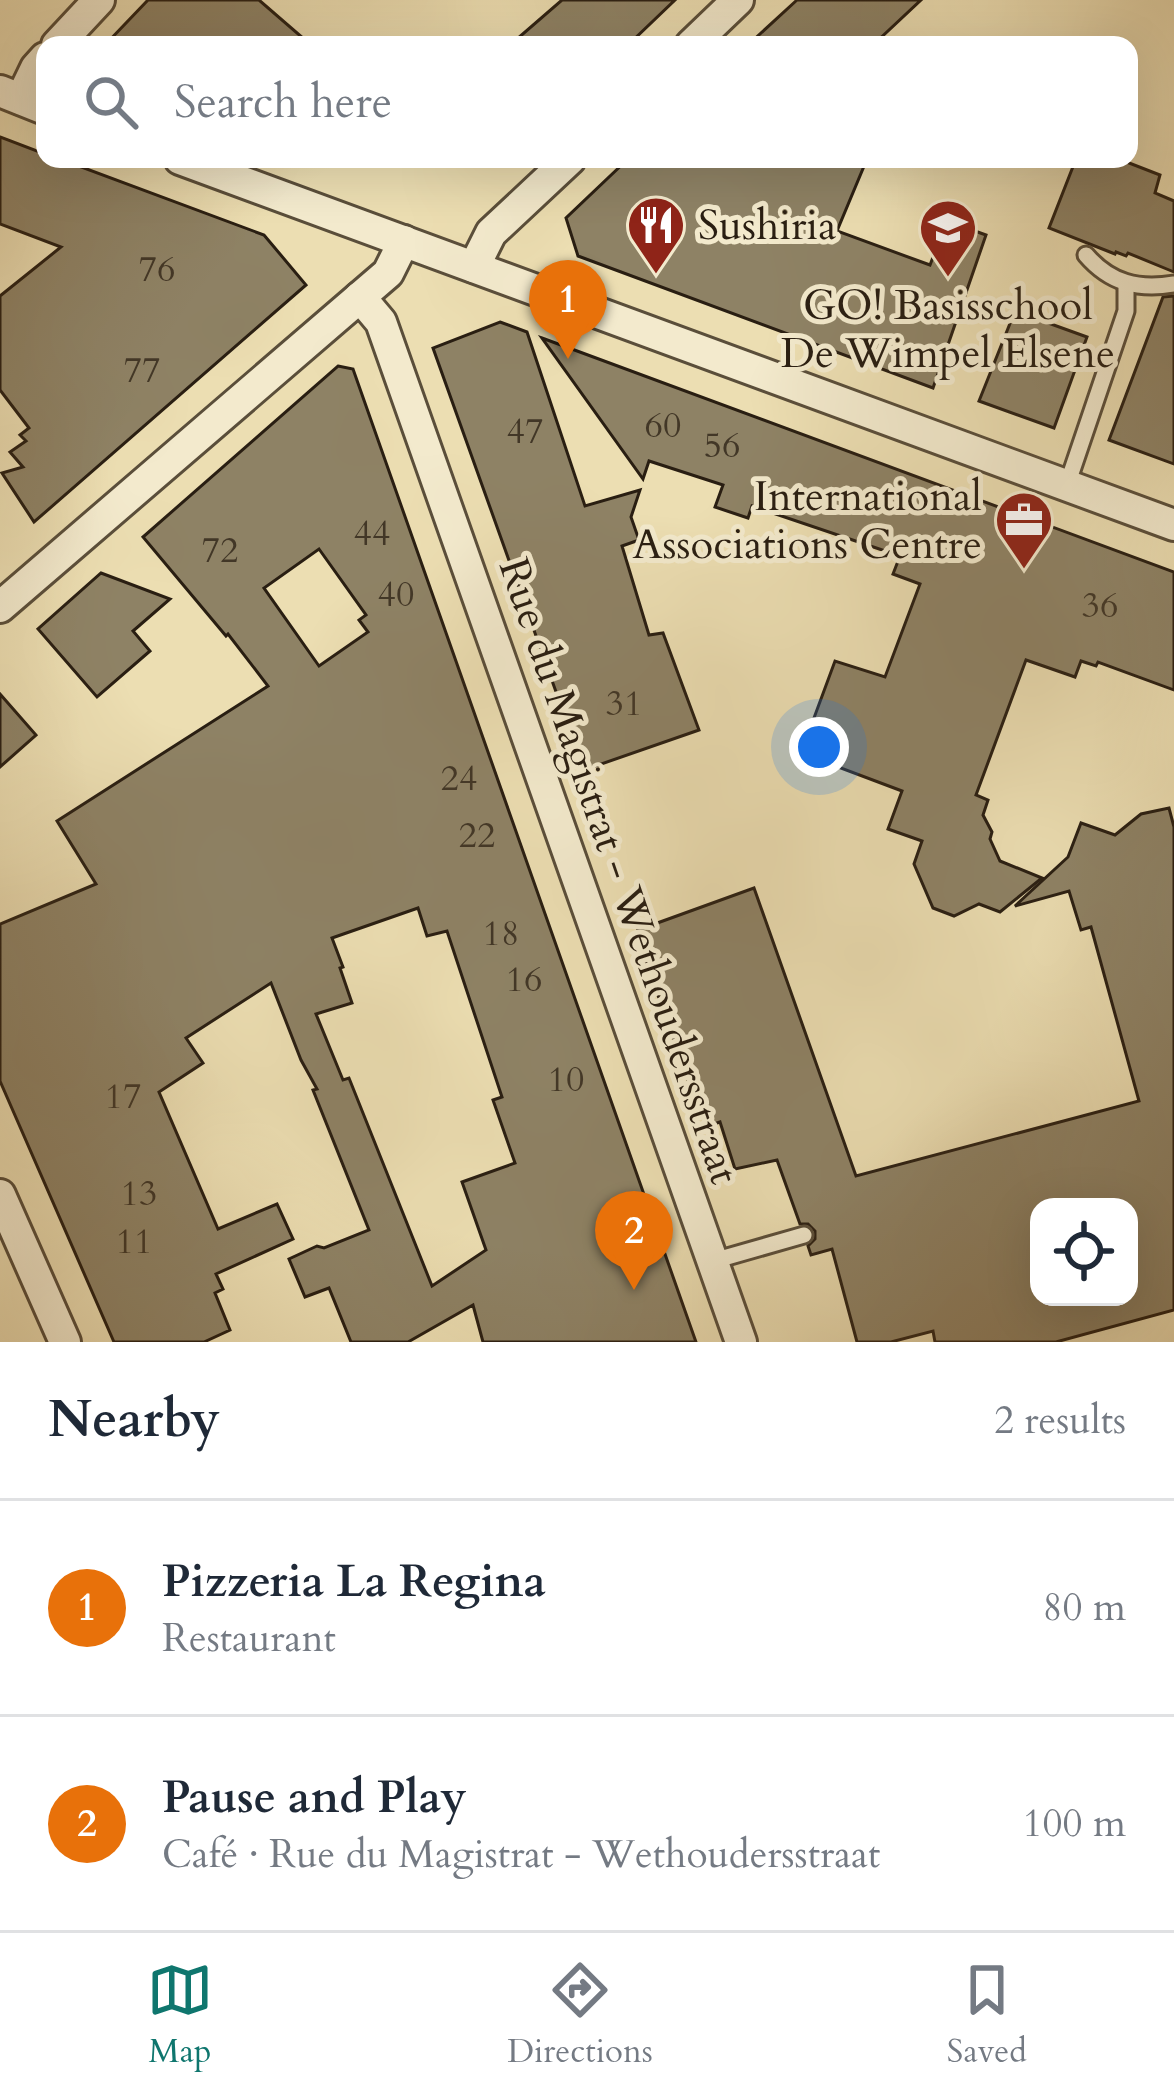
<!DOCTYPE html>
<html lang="en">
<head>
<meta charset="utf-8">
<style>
  body { margin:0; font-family:Cardo,serif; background:#f6f6f7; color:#1f2937 }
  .controls { position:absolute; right:36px; bottom:36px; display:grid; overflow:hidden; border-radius:24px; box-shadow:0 12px 48px #0002 }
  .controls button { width:108px; height:108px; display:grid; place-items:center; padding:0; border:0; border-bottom:3px solid #e0e1e3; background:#fff; color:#1f2937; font:60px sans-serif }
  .you { position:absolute; left:819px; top:747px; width:42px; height:42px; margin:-30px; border:9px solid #fff; border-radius:50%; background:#1a73e8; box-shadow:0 0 0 18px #1a73e833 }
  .badge { display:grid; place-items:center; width:78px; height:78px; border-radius:50%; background:#0f766e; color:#fff; font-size:39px; font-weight:700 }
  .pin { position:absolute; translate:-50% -99px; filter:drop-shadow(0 3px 6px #0008) }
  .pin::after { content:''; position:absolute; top:63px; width:42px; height:36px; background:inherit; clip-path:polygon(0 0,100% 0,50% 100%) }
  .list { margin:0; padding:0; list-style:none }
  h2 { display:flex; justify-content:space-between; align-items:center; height:156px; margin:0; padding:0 48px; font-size:51px }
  h2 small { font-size:39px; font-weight:400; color:#747a83 }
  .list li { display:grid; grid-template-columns:78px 1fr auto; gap:36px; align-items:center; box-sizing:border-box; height:216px; padding:0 48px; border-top:3px solid #e0e1e3 }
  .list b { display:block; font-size:45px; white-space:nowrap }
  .list p { margin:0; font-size:39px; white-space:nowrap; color:#747a83 }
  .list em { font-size:39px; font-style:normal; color:#747a83 }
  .icon { flex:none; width:66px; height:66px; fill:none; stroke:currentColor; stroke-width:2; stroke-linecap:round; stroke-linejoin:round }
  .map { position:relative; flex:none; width:1174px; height:1342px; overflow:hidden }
  .search { position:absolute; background:#fff; box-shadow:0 12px 48px #0002; left:36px; right:36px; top:36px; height:132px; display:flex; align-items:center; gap:30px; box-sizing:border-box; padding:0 42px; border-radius:24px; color:#747a83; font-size:45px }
  .sheet { height:588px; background:#fff }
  nav { display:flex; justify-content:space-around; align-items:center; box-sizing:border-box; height:168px; border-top:3px solid #e0e1e3; background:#fff; font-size:33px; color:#747a83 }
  nav a { display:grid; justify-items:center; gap:6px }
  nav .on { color:#0f766e }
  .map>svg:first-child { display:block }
  .building { fill:#8e8265; stroke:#291e12; stroke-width:3; fill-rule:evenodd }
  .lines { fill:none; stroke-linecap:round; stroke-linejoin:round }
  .service-casing { stroke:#5a4e3a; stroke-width:21 }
  .minor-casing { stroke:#5a4e3a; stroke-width:36 }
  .service { stroke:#f3eacd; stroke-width:15 }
  .minor { stroke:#f3eacd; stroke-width:30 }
  .labels { text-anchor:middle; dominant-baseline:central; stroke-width:10; stroke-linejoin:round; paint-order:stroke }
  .number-label { font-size:36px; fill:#423727 }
  .poi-label { font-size:42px; fill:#291e12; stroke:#f3eacd; text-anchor:start }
  .street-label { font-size:42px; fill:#291e12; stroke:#f3eacd }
</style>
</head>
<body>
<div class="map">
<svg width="1174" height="1342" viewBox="0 0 1174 1342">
  <rect width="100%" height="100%" fill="#ecdeb2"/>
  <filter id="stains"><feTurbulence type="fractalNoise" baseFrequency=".00167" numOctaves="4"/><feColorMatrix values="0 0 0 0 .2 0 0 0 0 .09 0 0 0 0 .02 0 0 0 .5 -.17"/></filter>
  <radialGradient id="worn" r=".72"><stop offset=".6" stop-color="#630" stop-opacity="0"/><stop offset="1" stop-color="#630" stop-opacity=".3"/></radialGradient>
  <g class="building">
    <path d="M 148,0 L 259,0 L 311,45 L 105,45 Z"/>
    <path d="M 562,0 L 675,0 L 628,45 L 510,45 Z"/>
    <path d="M 797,0 L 921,0 L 873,45 L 748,45 Z"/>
    <path d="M 0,137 L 45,154 L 45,159 L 60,159 L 264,235 L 306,285 L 34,522 L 2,473 L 23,467 L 10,452 L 26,441 L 20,435 L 29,428 L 0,390 L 0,296 L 61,247 L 0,224 Z"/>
    <path d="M 628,159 L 867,159 L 837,231 L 930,265 L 947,221 L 986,235 L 933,388 L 578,256 L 566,218 Z"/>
    <path d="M 1076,159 L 1119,159 L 1160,175 L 1155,193 L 1174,201 L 1174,272 L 1128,253 L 1126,256 L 1116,252 L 1115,254 L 1049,228 Z"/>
    <path d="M 1174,296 L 1174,464 L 1109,440 L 1163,297 Z"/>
    <path d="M 1015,311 L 1087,337 L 1054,428 L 979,401 Z"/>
    <path d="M 500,322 L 527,332 L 585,506 L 640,490 L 631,517 L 639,540 L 622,546 L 649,635 L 663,633 L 699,730 L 584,770 L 433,348 Z"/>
    <path d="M 542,338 L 1174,572 L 1174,690 L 1098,662 L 1096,666 L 1081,661 L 1075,677 L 1026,660 L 976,795 L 988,800 L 983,815 L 992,832 L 990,839 L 1000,861 L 1042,878 L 1000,912 L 979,904 L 954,916 L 933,908 L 914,864 L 922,841 L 888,829 L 902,791 L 801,753 L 835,661 L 885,677 L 920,584 L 893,574 L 900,556 L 752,506 L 748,518 L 715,507 L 723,485 L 649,461 L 643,479 Z"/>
    <path d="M 338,366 L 353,369 L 696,1342 L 483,1342 L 473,1305 L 408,1342 L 351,1342 L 329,1288 L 305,1297 L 289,1259 L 317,1246 L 324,1248 L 369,1230 L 313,1090 L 317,1089 L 301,1060 L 271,983 L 186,1038 L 203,1063 L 159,1092 L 218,1229 L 277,1204 L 293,1239 L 216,1274 L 223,1289 L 215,1293 L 230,1330 L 204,1342 L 114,1342 L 0,1081 L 0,924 L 96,884 L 57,821 L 268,686 L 228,634 L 226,636 L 143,537 ZM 319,549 L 366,615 L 359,620 L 368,632 L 319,666 L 264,588 ZM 418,908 L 427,936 L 447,931 L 502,1097 L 493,1100 L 515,1163 L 462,1182 L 486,1250 L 432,1286 L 349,1078 L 343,1080 L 316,1014 L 352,1003 L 340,968 L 343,967 L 332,938 Z"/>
    <path d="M 101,573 L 170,599 L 133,631 L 150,651 L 97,697 L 38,629 Z"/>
    <path d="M 0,694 L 36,735 L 0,767 Z"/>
    <path d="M 1169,808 L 1174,827 L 1174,1310 L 1056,1342 L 935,1342 L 933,1331 L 891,1342 L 857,1342 L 832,1249 L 811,1255 L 808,1246 L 815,1239 L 815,1231 L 808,1224 L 800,1224 L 777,1160 L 735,1169 L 720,1122 L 711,1125 L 702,1101 L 696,1103 L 643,953 L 646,952 L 638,930 L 754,888 L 856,1176 L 1139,1101 L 1091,927 L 1081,930 L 1069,891 L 1015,906 L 1068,857 L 1081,823 L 1115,835 L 1141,814 ZM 1039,1207 L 1129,1207 L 1129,1297 L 1039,1297 Z"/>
  </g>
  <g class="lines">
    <defs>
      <g id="service">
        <path d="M 1086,255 C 1110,283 1138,290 1174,284"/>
        <path d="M 1067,485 L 1126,311 L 1126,284"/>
        <path d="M 713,1261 L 804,1235"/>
      </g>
      <g id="minor">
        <path d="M 57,45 L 99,0"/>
        <path d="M 691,45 L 738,0"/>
        <path d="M 0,91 L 45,109"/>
        <path d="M 21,99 L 36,68 L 45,58"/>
        <path d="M 180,159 L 1174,525"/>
        <path d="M 474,267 L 491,233 L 570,159"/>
        <path d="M 360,297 L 381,322 L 741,1342"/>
        <path d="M 0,607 L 388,273 L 404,241"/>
        <path d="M 0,1195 L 65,1342"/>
      </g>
    </defs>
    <use href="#service" class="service-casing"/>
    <use href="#minor" class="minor-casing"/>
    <use href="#service" class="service"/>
    <use href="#minor" class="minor"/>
  </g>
  <defs>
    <symbol id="restaurant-pin" viewBox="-11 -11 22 30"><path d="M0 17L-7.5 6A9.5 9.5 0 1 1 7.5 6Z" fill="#8f2418" stroke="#f3eacd"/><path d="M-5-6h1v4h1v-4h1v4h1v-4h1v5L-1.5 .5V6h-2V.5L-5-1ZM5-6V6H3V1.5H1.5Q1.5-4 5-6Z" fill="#fff"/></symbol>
    <symbol id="school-pin" viewBox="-11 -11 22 30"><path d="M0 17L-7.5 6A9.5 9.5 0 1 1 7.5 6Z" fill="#8f2418" stroke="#f3eacd"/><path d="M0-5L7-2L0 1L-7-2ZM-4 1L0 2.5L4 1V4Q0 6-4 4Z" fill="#fff"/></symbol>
    <symbol id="office-pin" viewBox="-11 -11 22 30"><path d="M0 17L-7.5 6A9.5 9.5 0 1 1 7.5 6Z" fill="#8f2418" stroke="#f3eacd"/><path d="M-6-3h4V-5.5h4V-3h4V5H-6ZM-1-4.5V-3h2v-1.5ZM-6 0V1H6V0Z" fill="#fff"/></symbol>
  </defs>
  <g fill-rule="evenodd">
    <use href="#restaurant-pin" x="623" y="192" width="66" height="90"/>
    <use href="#school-pin" x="915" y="195" width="66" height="90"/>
    <use href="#office-pin" x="991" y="487" width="66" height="90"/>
  </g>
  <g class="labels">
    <g class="number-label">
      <text x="157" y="269">76</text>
      <text x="142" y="370">77</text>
      <text x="663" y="425">60</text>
      <text x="525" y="431">47</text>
      <text x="722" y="445">56</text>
      <text x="372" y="533">44</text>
      <text x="220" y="550">72</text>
      <text x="396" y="594">40</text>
      <text x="1100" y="605">36</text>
      <text x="624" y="703">31</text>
      <text x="459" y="778">24</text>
      <text x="477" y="835">22</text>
      <text x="501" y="933">18</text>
      <text x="524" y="979">16</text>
      <text x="566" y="1079">10</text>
      <text x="123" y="1096">17</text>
      <text x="139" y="1193">13</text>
      <text x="134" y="1241">11</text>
    </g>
    <g class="poi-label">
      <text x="698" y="225">Sushiria</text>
      <text x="948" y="305" text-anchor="middle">GO! Basisschool<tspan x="948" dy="48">De Wimpel Elsene</tspan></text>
      <text x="982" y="496" text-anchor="end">International<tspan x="982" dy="48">Associations Centre</tspan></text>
    </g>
    <g class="street-label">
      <text transform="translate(619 871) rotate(71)">Rue du Magistrat - Wethoudersstraat</text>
    </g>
  </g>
  <rect width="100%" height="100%" filter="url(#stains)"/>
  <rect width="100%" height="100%" fill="url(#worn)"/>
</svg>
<div class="controls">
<button><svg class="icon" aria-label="locate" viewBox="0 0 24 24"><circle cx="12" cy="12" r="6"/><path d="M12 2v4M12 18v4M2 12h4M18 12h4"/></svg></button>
</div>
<div class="you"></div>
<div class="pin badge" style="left:568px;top:359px;background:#e8710a">1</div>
<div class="pin badge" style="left:634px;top:1290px;background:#e8710a">2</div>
<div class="search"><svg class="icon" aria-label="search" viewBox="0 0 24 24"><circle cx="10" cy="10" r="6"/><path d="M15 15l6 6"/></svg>Search here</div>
</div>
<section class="sheet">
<h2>Nearby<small>2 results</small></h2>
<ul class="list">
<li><span class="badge" style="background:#e8710a">1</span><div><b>Pizzeria La Regina</b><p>Restaurant</p></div><em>80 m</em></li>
<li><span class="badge" style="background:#e8710a">2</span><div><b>Pause and Play</b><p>Café · Rue du Magistrat - Wethoudersstraat</p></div><em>100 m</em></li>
</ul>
</section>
<nav>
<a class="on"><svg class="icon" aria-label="map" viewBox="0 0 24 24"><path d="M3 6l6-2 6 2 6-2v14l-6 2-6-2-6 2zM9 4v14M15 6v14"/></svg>Map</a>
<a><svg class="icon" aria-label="directions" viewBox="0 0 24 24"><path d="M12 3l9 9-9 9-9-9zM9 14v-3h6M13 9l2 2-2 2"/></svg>Directions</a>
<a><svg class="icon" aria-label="saved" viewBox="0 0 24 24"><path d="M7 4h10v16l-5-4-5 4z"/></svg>Saved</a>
</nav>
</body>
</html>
